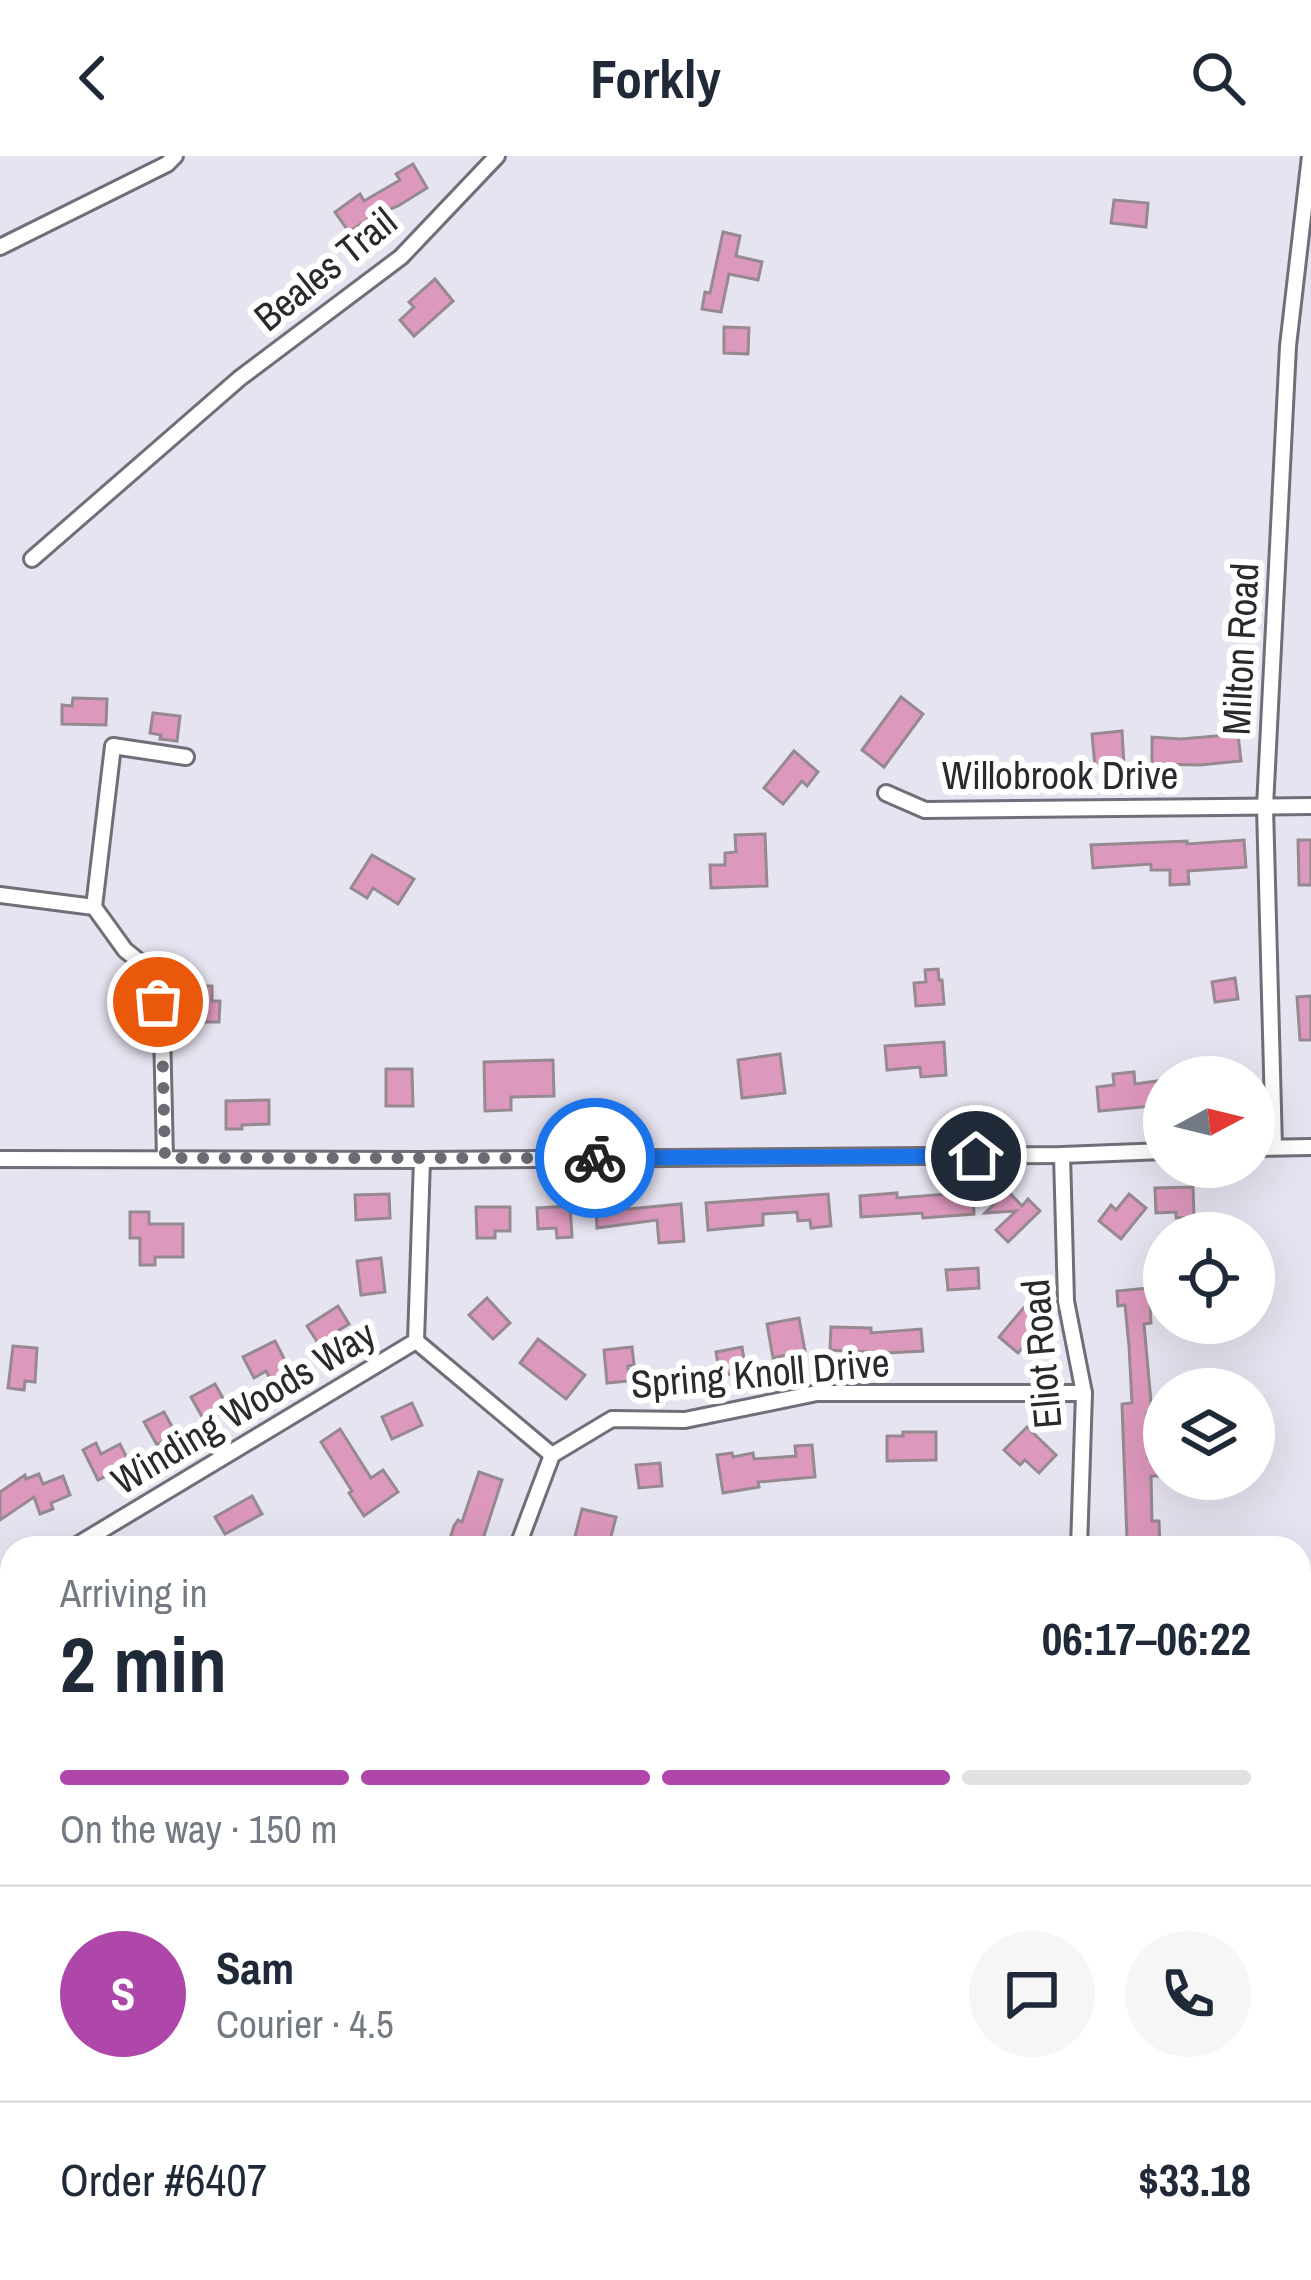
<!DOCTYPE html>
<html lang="en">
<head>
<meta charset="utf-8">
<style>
  body { margin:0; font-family:"Archivo Narrow",sans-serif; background:#f6f6f7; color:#1f2937; height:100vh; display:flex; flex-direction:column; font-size:45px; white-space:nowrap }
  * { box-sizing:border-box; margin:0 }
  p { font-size:39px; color:#747a83 }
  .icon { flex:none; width:66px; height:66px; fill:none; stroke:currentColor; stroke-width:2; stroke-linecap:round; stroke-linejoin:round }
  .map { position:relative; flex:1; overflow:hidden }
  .sheet { position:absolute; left:0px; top:1380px; width:1311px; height:744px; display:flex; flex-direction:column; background:#fff; border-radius:36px 36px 0 0; box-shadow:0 12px 48px #0002 }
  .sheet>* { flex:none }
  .needle { width:78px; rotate:83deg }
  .controls { position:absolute; left:1143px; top:900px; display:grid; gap:24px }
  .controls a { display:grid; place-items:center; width:132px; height:132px; border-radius:50%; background:#fff; box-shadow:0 12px 48px #0002; font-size:60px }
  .pin { position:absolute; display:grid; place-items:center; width:102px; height:102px; color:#fff; margin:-51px; border:6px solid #fff; border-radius:50%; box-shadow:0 3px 12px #0007 }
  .courier { position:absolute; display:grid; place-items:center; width:120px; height:120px; margin:-60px; border:9px solid #1a73e8; border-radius:50%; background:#fff; color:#222; box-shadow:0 3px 15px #0007 }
  .overview em { font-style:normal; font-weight:700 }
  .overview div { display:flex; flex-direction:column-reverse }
  .overview { display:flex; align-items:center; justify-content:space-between; height:204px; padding:0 60px }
  h1 { font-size:78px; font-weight:700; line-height:90px }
  .bar { display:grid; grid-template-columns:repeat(4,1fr); gap:18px 12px; align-content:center; height:144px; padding:0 60px }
  .bar i { height:15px; border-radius:9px; background:#e0e1e3 }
  .bar .selected { background:#af47aa }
  .bar p { grid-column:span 4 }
  .line { display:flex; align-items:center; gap:30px; padding:0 60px; border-top:3px solid #e0e1e3 }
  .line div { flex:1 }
  .round { display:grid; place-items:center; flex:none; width:126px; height:126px; border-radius:63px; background:#f6f6f7 }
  header { display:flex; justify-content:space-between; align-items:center; height:156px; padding:0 60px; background:#fff; font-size:54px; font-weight:700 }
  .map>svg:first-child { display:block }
</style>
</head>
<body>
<header><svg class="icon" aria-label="back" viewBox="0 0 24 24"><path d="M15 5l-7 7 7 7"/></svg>Forkly<svg class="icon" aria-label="search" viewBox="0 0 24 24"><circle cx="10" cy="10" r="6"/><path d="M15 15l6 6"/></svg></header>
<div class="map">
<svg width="1311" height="2124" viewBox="0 0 1311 2124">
  <rect width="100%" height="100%" fill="#e7e4f1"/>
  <!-- building -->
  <g fill="#dd98bd" stroke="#96898f" stroke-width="3">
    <polygon points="413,8 427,32 398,50 386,55 384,52 349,76 335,56 360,38 364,45 400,24 396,18"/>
    <polygon points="1114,44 1148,47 1146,71 1111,67"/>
    <polygon points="723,76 740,80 736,100 762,106 758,124 729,118 721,156 702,153 705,136 710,137"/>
    <polygon points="435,123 453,145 414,180 400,164 414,151 409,146"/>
    <polygon points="724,171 749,172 748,198 724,197"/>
    <polygon points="901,541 923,558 884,611 862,594"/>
    <polygon points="73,542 107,543 106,569 62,568 62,549 72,550"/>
    <polygon points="153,557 180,560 177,585 160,583 161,579 150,577"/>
    <polygon points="1122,575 1124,609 1095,611 1092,578"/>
    <polygon points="1238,578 1241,605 1200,609 1152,608 1152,581 1181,583"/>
    <polygon points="794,595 818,616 807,630 802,625 783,648 764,632"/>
    <polygon points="765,678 767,730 711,732 710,709 725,709 725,697 736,696 735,679"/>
    <polygon points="1244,684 1246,711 1188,715 1189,728 1170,729 1170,714 1151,714 1151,708 1093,712 1091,689 1187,685 1187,688"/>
    <polygon points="1298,684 1311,684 1311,729 1299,729"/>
    <polygon points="372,699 414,723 398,748 373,732 367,742 351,732"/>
    <polygon points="938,813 939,824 942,824 944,848 916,850 914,827 926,826 925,814"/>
    <polygon points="1235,822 1238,843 1215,846 1212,826"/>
    <polygon points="187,830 212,830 212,845 220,845 219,866 187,866"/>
    <polygon points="1311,840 1311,884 1300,884 1297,841"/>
    <polygon points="944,886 946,919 921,921 920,911 887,914 885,890"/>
    <polygon points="780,898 785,937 742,942 738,904"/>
    <polygon points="553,904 554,940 511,941 511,954 485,955 484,906"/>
    <polygon points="386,913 412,913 413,950 386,950"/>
    <polygon points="1134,916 1135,928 1164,924 1164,949 1099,955 1097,931 1114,929 1113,918"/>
    <polygon points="269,944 269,968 242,969 242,973 226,973 226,945"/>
    <polygon points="1193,1031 1194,1061 1176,1062 1176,1056 1156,1057 1155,1032"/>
    <polygon points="1008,1035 1022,1050 1028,1043 1040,1055 1008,1086 996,1074 1016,1055 985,1057"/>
    <polygon points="973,1036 974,1058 923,1062 922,1057 861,1061 860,1040 897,1037 897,1042"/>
    <polygon points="389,1038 390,1062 356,1064 355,1039"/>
    <polygon points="828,1038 831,1070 811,1072 810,1064 798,1065 797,1056 763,1058 763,1069 708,1074 706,1047"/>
    <polygon points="1129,1038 1146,1052 1121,1083 1099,1065 1111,1049 1116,1054"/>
    <polygon points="681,1048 684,1085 659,1087 657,1064 597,1072 596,1052 628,1049 628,1053"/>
    <polygon points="570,1050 572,1081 557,1082 556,1072 538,1073 537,1052"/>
    <polygon points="476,1051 510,1051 510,1075 495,1075 495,1082 477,1082"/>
    <polygon points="130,1056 149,1056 149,1068 183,1068 183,1101 155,1101 155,1109 140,1109 140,1082 130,1082"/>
    <polygon points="381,1102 385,1136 361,1139 357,1105"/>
    <polygon points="978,1112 979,1132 948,1134 946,1114"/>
    <polygon points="1159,1131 1160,1147 1150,1148 1151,1167 1144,1168 1152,1257 1147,1257 1148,1302 1164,1302 1164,1320 1151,1320 1152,1365 1159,1365 1160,1392 1135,1392 1135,1383 1127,1383 1122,1248 1132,1247 1129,1190 1125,1149 1118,1150 1117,1135"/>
    <polygon points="487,1142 510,1167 493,1183 469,1159"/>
    <polygon points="1026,1149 1045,1165 1018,1197 999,1181"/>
    <polygon points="338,1150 349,1168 318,1187 307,1170"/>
    <polygon points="799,1162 805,1195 773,1202 767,1168"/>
    <polygon points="831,1171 871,1172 871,1177 921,1173 923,1195 886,1197 830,1194"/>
    <polygon points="538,1183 585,1219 566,1243 520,1207"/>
    <polygon points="275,1185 290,1214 271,1224 266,1215 254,1222 243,1201"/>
    <polygon points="13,1190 37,1192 35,1226 25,1225 24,1234 8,1232"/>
    <polygon points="632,1191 634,1209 628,1210 629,1225 607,1227 604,1194"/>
    <polygon points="742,1191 746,1215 720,1220 716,1196"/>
    <polygon points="215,1228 229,1253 205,1266 191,1241"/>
    <polygon points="412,1247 422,1269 392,1283 382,1261"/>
    <polygon points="164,1256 176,1278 157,1289 144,1266"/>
    <polygon points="1027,1271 1056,1299 1039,1317 1025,1304 1020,1309 1004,1294"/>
    <polygon points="340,1273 371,1322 383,1314 398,1336 364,1360 349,1337 352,1335 321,1286"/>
    <polygon points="903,1276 936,1276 936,1304 887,1305 887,1280 903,1280"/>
    <polygon points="96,1287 101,1298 120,1288 133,1314 114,1324 111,1318 98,1324 83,1294"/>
    <polygon points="812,1289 815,1321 758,1326 759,1331 723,1337 717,1299 732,1297 733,1301 753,1297 754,1303 796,1300 795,1290"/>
    <polygon points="660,1307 662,1330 639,1332 636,1309"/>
    <polygon points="479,1316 502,1324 480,1392 447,1392 454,1370 458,1364 462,1366"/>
    <polygon points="39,1318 43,1328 63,1320 70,1339 51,1347 53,1353 40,1358 34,1341 0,1364 0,1336 25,1319 26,1323"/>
    <polygon points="252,1340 262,1358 225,1378 215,1361"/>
    <polygon points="582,1353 616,1361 608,1392 572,1392"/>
  </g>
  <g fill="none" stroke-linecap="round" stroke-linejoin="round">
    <!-- minor casing -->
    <g stroke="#706e79" stroke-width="20">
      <g id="minor">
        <polyline points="0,91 167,8 175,0"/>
        <polyline points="32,403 240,222 401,101 497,0"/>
        <polyline points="886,637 925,654 1311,650"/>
        <polyline points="0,739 94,751"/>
        <polyline points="1274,991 1265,651 1288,190 1310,0"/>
        <polyline points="1254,992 1311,991"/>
        <polyline points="1062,999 1066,1145 1084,1237 1079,1392"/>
        <polyline points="165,1002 162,874 155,818 125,794 94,751 113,590 186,601"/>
        <polyline points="0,1003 422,1004 1062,999 1164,995"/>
        <polyline points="416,1185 552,1299"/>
        <polyline points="72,1392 416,1185 422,1004"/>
        <polyline points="517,1392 552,1299 612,1263 685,1264 817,1237 1084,1237"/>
        <polyline points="0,1435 12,1428"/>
        <polyline points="0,1542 12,1558"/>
      </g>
    </g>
    <!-- minor -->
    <use href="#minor" stroke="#fff" stroke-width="14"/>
  </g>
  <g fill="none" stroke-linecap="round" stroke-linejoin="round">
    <!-- done -->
    <polyline stroke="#6c6a72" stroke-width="12" stroke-dasharray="0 21.6" points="158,846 162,874 165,1002 595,1002"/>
    <!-- route -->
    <polyline stroke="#1a73e8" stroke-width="15" points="595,1002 976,1000"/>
  </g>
  <g text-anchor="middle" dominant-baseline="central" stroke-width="12" stroke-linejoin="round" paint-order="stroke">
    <!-- street labels -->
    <g font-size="39" fill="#2a292e" stroke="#fff">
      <text transform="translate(325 113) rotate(-39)">Beales Trail</text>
      <text transform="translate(1240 493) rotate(-87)">Milton Road</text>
      <text x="1060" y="619">Willobrook Drive</text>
      <text transform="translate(1041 1198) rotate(-95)">Eliot Road</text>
      <text transform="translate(760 1217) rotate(-5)">Spring Knoll Drive</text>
      <text transform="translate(243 1251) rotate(-31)">Winding Woods Way</text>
    </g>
  </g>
</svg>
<div class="controls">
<a><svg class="needle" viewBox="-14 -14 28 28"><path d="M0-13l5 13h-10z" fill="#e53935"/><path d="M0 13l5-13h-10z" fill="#747a83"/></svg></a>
<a><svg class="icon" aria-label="locate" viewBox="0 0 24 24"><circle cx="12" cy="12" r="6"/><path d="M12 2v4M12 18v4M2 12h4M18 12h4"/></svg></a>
<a><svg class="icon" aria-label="layers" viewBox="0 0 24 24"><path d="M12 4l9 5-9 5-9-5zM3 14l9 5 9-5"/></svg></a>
</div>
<div class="pin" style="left:158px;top:846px;background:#ea580c"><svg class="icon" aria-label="bag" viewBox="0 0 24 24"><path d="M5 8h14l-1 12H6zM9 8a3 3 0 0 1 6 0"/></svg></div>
<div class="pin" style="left:976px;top:1000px;background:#1f2937"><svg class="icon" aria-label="home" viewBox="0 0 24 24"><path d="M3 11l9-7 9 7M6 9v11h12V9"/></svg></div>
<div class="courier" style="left:595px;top:1002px"><svg class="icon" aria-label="bike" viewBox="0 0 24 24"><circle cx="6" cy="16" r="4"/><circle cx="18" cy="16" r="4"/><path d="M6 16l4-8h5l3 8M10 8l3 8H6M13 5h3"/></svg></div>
<section class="sheet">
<div class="overview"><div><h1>2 min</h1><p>Arriving in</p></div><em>06:17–06:22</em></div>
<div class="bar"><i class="selected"></i><i class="selected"></i><i class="selected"></i><i></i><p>On the way · 150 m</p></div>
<div class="line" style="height:216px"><b class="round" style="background:#af47aa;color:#fff">S</b><div><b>Sam</b><p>Courier · 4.5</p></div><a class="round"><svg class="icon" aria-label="chat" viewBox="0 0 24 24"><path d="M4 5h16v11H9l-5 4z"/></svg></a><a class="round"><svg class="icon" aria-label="phone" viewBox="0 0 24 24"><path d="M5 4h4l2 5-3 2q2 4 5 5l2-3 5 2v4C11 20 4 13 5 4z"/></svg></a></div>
<div class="line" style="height:156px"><div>Order #6407</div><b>$33.18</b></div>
</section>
</div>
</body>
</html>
